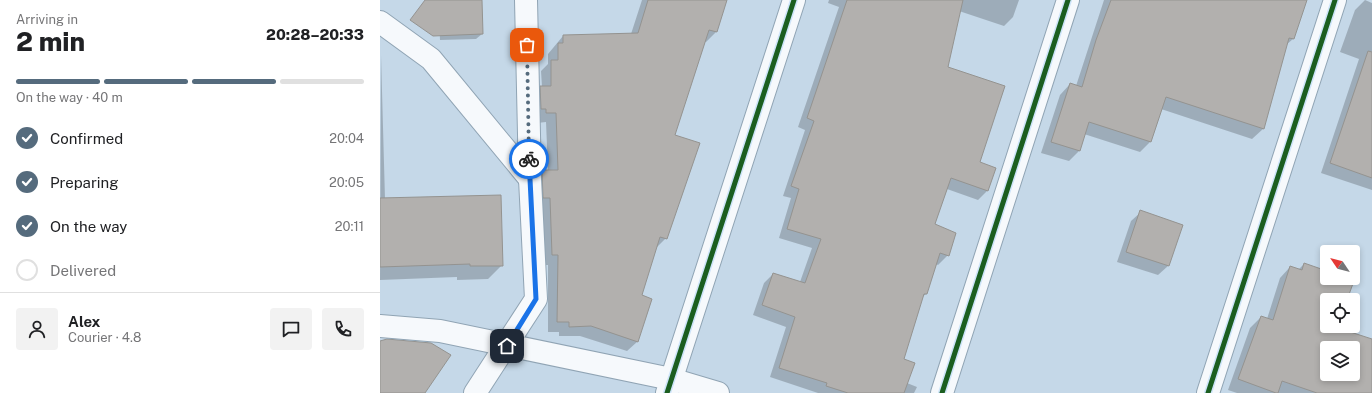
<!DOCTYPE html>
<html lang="en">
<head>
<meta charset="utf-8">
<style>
  body { margin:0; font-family:"Public Sans",sans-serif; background:#f2f2f2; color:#202124; height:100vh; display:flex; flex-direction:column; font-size:15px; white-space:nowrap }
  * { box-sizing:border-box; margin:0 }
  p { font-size:13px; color:#757577 }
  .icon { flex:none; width:22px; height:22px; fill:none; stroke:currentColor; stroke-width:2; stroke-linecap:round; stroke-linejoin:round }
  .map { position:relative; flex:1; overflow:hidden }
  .panel { display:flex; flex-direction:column; background:#fff; width:380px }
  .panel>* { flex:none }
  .needle { width:26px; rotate:305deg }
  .controls { position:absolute; left:940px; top:245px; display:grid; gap:8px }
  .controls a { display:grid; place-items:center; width:40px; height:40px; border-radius:4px; background:#fff; box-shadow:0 2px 6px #0003; font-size:20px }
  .pin { position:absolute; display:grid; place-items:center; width:34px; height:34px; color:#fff; margin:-17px; border-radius:8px; box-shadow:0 2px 6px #0006 }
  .courier { position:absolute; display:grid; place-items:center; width:40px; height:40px; margin:-20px; border:3px solid #1a73e8; border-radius:50%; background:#fff; color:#222; box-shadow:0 1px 5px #0007 }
  .summary em { font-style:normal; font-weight:800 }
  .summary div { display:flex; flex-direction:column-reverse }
  .summary { display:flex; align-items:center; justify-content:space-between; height:68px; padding:0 16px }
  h1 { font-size:26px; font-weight:800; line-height:30px }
  .bar { display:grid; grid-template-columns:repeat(4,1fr); gap:6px 4px; align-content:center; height:48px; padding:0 16px }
  .bar i { height:5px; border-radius:3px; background:#e0e0e0 }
  .bar .active { background:#556b7d }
  .bar p { grid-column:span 4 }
  .line { display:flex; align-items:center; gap:10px; padding:0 16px; border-top:1px solid #e0e0e0 }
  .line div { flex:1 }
  .round { display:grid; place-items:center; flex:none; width:42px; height:42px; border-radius:4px; background:#f2f2f2 }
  ol { padding:0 16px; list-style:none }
  li { display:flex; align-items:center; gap:12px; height:44px }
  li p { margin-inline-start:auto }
  li .icon { padding:4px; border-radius:50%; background:#556b7d; color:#fff; stroke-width:4 }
  li:last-child { color:#757577 }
  li i { width:22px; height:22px; border:2px solid #e0e0e0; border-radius:50% }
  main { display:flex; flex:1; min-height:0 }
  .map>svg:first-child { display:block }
</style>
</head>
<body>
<main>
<section class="panel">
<div class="summary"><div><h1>2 min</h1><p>Arriving in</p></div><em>20:28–20:33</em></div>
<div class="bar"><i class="active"></i><i class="active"></i><i class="active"></i><i></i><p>On the way · 40 m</p></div>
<ol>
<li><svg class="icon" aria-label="check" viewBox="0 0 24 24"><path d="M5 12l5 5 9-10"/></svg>Confirmed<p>20:04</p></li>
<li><svg class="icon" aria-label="check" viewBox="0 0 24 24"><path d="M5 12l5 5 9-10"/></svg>Preparing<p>20:05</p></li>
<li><svg class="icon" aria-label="check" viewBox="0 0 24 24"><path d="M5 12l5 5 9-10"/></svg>On the way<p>20:11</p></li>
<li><i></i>Delivered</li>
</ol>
<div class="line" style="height:72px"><a class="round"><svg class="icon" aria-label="person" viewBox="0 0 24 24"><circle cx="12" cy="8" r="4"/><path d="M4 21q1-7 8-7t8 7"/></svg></a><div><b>Alex</b><p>Courier · 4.8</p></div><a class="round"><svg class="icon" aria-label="chat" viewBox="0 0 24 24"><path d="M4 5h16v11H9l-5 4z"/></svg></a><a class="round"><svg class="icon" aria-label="phone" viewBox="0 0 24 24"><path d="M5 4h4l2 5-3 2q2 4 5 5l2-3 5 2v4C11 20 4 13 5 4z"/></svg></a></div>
</section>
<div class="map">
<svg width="992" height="393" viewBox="0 0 992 393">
  <rect width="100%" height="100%" fill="#c5d8e8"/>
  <!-- shadow -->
  <g fill="#0003" fill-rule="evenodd">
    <polygon points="58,0 101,0 102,34 96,39 60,40"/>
    <polygon points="262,0 346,0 336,32 326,42 324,41 294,135 286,238 276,248 261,296 257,342 247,351 200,336 179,336 179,332 168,332 168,265 162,265 153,181 163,171 168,171 166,122 157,123 151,97 162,87 161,71 168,64 168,54 183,36 251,34"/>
    <polygon points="449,0 639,0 633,17 624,26 579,11 567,68 607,191 598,200 567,189 554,224 568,255 558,265 556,264 546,294 542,297 523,360 527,383 537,387 534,393 438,393 390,377 406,327 373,315 384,283 393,274 420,282 432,248 399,238 411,198 403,196 425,130 418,127 459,7 448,3"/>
    <polygon points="724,0 926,0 913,39 906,45 883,129 872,139 781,109 770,142 760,152 704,134 699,151 689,161 661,153 680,95 690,84 696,86"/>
    <polygon points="985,0 992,3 992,190 941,173 979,59 960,52 975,10"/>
    <polygon points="1,55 5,199 122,265 108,279 77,280 77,277 0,280"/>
    <polygon points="761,212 802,225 788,266 778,275 737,262 751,221"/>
    <path d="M 924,264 L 947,272 L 947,278 L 966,278 L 966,300 L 947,300 L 947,326 L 958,326 L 957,329 L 992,340 L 992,393 L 857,393 L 848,390 L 870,328 L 881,317 L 887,319 L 900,278 L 910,267 L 918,270 ZM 947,348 L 973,348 L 973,374 L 947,374 Z"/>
  </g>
  <!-- building -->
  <g fill="#b2b0ae" stroke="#949390" fill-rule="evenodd">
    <polygon points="45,0 102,0 103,34 53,36 30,20"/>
    <polygon points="268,0 347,0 337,32 329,30 295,135 320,143 287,239 280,237 262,295 272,299 258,342 211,326 189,327 189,322 177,322 178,255 172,255 170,198 163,198 162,170 178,170 176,113 166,113 166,109 161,109 160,86 171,86 171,60 178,60 178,43 183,43 183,35 258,33"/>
    <polygon points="467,0 583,0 568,67 625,86 600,162 616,168 608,191 571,178 555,224 576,233 569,256 560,253 547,294 544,294 524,359 535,363 524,393 468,393 446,386 447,383 399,368 415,317 382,305 393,273 425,283 441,239 407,229 419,189 411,186 434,121 427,118"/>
    <polygon points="731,0 927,0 914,39 909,38 884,129 786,97 771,142 709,122 700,151 671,142 690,83 702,87 716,40"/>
    <polygon points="988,51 992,52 992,178 950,163"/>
    <polygon points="121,195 123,266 90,266 90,264 0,267 0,198"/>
    <polygon points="760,210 803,225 789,266 746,252"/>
    <path d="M 924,263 L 947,271 L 947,278 L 975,278 L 967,300 L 947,300 L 947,326 L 959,326 L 958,328 L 992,339 L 992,393 L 937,393 L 902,381 L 898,393 L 896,393 L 858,379 L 881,316 L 893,320 L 910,266 L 922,270 ZM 947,348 L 973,348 L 973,374 L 947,374 Z"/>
    <polygon points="7,339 51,343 71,355 45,393 0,393 0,341"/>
  </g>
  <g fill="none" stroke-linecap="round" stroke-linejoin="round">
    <!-- minor casing -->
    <g stroke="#90a4b4" stroke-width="24">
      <g id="minor">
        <polyline points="0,22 51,59 150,179"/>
        <polyline points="0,326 60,331 291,379 338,393"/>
        <polyline points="95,393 156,299 150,179 146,0"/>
        <polyline points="287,393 414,0"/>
        <polyline points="562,393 688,0"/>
        <polyline points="828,393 955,0"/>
      </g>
    </g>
    <!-- minor -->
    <use href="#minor" stroke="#f6f9fc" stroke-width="22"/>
    <!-- cycleway casing -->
    <g stroke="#cde4f9" stroke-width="8">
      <g id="cycleway">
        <polyline points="287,393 414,0"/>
        <polyline points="562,393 688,0"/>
        <polyline points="828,393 955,0"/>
      </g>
    </g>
    <!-- cycleway -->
    <use href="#cycleway" stroke="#1b5e20" stroke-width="5"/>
  </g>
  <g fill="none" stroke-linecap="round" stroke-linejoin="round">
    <!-- done -->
    <polyline stroke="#556b7d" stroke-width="4" stroke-dasharray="0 7.2" points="147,45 149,159"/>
    <!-- route -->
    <polyline stroke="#1a73e8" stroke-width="5" points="127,346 156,299 149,159"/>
  </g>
</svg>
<div class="controls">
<a><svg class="needle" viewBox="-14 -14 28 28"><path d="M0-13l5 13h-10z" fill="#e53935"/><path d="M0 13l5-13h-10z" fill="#757577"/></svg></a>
<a><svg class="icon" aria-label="locate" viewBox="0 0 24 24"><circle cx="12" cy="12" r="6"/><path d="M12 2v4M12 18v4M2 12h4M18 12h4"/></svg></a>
<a><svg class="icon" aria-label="layers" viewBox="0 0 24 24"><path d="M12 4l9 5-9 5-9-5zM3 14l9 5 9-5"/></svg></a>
</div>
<div class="pin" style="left:147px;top:45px;background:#ea580c"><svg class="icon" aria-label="bag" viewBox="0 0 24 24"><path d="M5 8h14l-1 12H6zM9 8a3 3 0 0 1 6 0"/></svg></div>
<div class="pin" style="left:127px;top:346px;background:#1f2937"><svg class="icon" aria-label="home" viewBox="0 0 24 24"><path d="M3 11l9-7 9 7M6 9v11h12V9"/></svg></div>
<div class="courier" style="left:149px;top:159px"><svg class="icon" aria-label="bike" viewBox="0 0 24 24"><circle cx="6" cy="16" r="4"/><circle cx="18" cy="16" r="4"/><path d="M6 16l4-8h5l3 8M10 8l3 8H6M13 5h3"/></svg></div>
</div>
</main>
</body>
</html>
